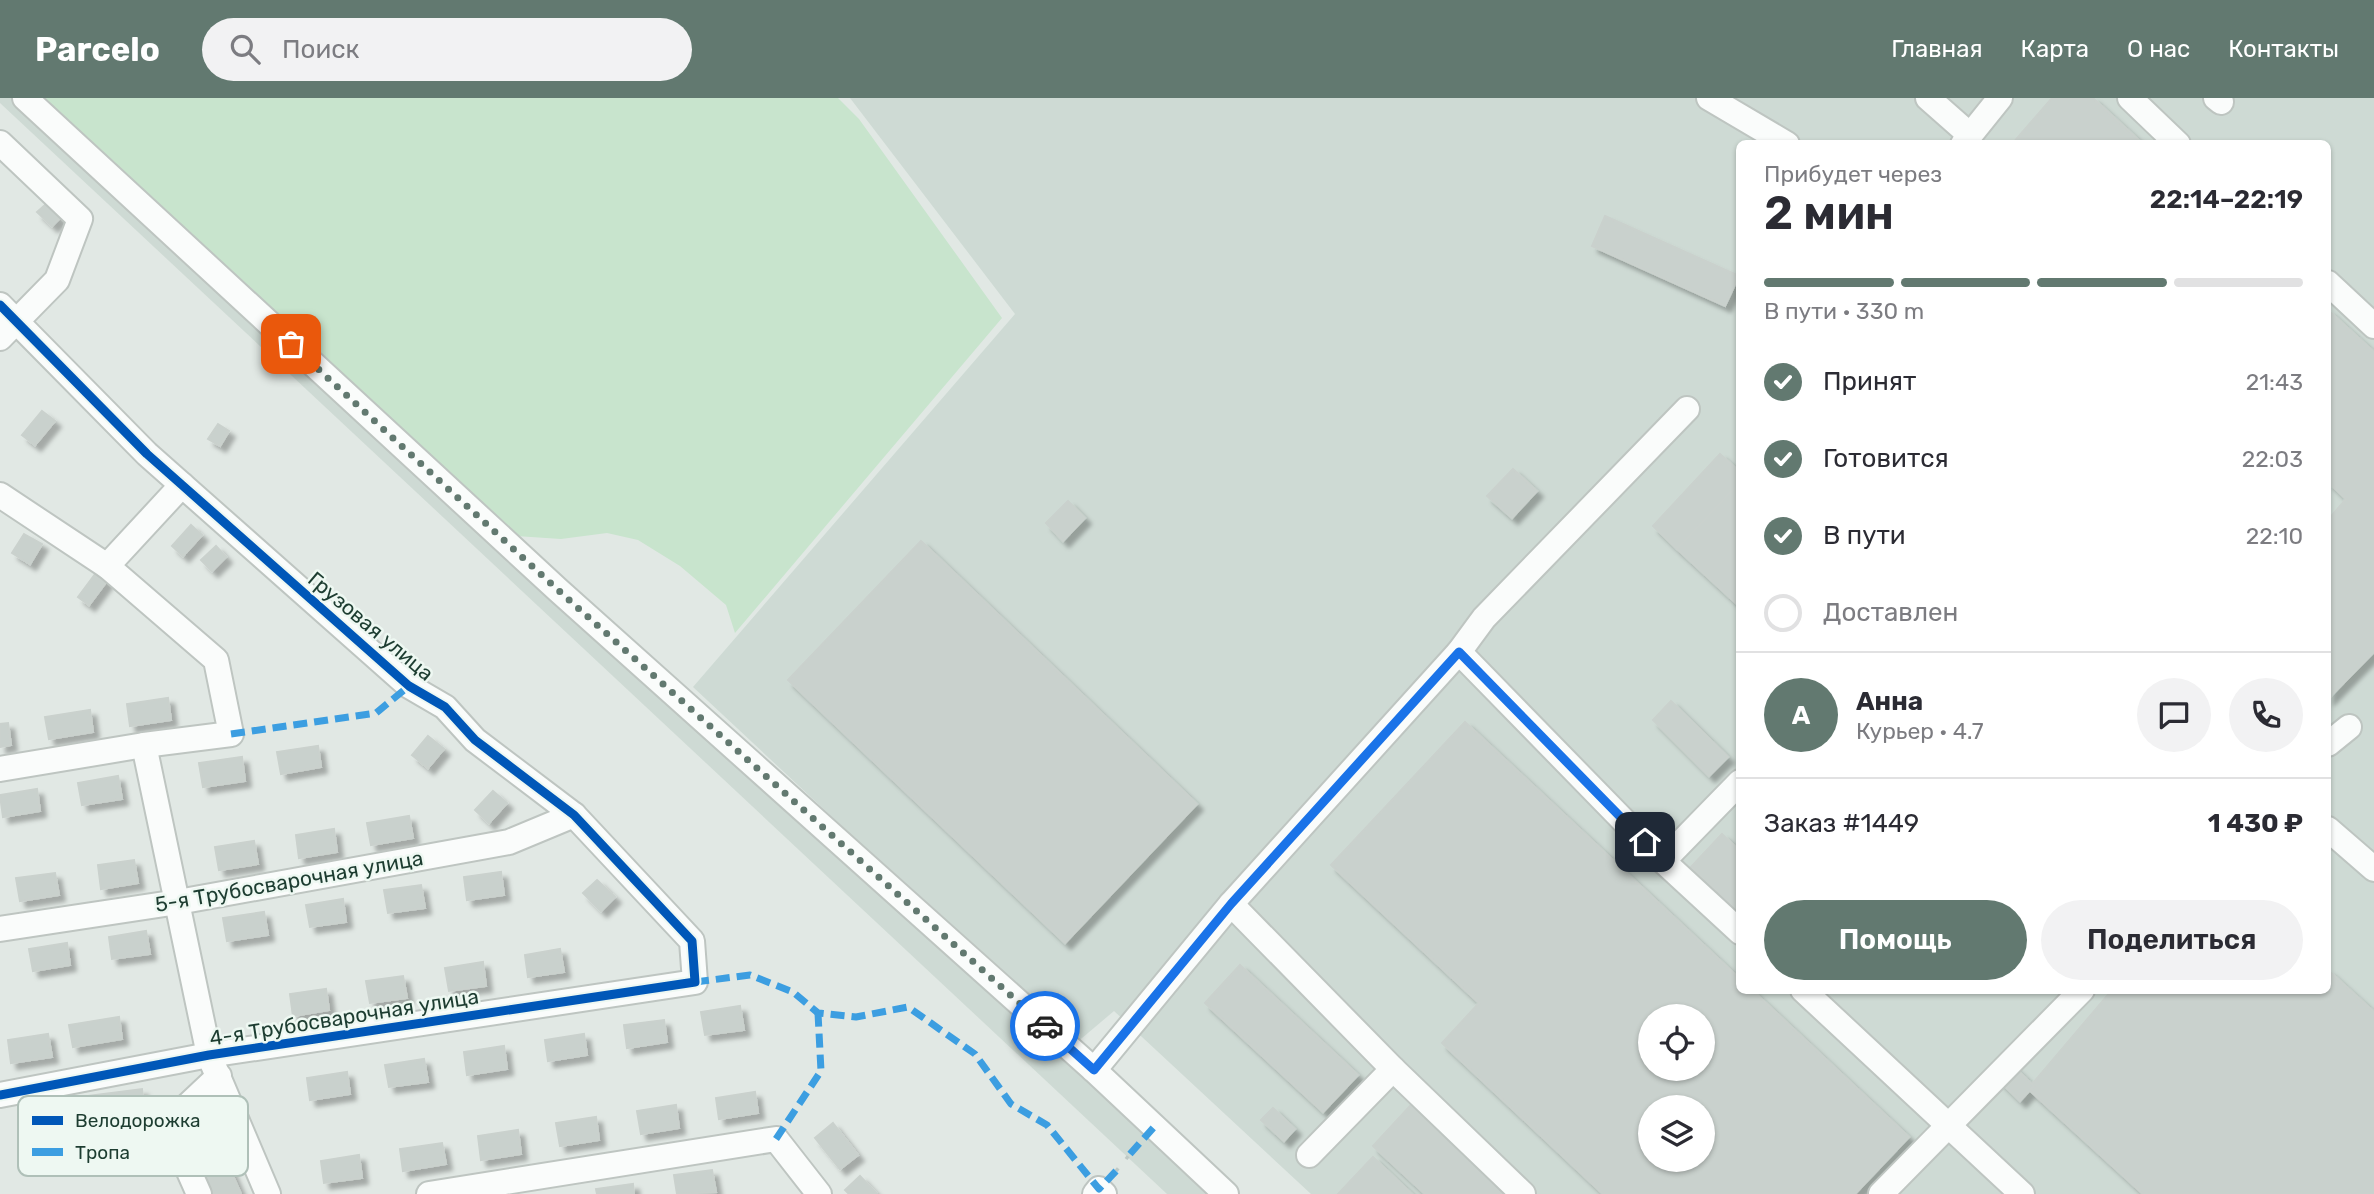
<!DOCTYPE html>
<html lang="ru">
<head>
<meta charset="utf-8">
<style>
  body { margin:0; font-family:Rubik,sans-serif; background:#f2f2f3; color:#2b2b33; height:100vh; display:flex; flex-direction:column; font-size:26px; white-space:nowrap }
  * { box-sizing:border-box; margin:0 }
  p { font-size:23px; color:#7c7c81 }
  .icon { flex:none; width:38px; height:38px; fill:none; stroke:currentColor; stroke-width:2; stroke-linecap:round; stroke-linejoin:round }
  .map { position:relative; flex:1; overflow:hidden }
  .side { position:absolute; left:1736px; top:42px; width:595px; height:854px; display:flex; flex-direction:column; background:#fff; border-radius:10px; box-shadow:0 2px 5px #0004 }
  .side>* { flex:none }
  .tools { position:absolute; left:1638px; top:906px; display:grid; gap:14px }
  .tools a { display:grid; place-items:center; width:77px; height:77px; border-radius:50%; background:#fff; box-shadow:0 2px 5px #0004; font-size:35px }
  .pin { position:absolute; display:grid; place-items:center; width:60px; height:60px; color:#fff; margin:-30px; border-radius:14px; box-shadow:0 4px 10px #0006 }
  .courier { position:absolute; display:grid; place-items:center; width:70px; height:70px; margin:-35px; border:5px solid #1a73e8; border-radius:50%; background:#fff; color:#222; box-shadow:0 2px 9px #0007 }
  .overview em { font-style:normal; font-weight:600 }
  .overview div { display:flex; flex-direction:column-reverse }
  .overview { display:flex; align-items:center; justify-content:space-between; height:119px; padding:0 28px }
  h1 { font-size:46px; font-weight:600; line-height:52px }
  .bar { display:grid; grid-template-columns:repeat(4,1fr); gap:10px 7px; align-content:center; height:84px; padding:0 28px }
  .bar i { height:9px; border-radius:5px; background:#e1e1e2 }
  .bar .active { background:#627970 }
  .bar p { grid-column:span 4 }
  .line { display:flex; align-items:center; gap:18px; padding:0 28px; border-top:2px solid #e1e1e2 }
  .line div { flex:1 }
  .round { display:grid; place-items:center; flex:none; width:74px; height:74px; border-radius:37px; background:#f2f2f3 }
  ol { padding:0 28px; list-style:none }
  li { display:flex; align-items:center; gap:21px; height:77px }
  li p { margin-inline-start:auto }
  li .icon { padding:7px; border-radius:50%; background:#627970; color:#fff; stroke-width:4 }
  li:last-child { color:#7c7c81 }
  li i { width:38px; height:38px; border:4px solid #e1e1e2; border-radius:50% }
  .primary-button { display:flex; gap:14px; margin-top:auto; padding:14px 28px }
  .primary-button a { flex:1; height:80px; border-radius:42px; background:#627970; color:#fff; font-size:28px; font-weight:600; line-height:80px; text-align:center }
  .primary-button a+a { background:#f2f2f3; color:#2b2b33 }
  header { display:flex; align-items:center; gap:42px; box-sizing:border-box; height:98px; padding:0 35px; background:#627970; color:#fff }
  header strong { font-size:33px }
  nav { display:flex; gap:38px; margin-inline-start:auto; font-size:24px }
  .search { width:490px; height:63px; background:#f2f2f3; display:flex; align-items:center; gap:18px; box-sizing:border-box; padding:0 24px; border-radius:38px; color:#7c7c81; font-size:26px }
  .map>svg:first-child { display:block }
</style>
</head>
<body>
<header>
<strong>Parcelo</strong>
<div class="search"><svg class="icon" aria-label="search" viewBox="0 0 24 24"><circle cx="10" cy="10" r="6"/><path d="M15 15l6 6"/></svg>Поиск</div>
<nav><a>Главная</a><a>Карта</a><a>О нас</a><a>Контакты</a></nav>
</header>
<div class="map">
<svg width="2374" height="1096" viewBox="0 0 2374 1096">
  <defs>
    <filter id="shadow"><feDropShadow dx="6" dy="6" stdDeviation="2" flood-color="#0004"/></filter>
  </defs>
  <rect width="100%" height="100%" fill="#e1e8e4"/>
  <!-- built -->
  <g fill="#cedad4" fill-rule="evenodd">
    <polygon points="0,0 33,0 1219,1096 1167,1096 0,5"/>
    <path d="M 850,0 L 2374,0 L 2374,1096 L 1311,1096 L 1114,913 L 1075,946 L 693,589 L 1015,216 ZM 1740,46 L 2328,46 L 2328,892 L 1740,892 ZM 1650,919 L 1703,919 L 1703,971 L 1650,971 ZM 1650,1010 L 1703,1010 L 1703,1062 L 1650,1062 Z"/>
  </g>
  <!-- green -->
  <polygon fill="#c8e4cd" points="33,0 838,0 859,21 1002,220 735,535 726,507 680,468 638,442 607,435 561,441 516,438"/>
  <!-- building -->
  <g fill="#c9d1cd" stroke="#cad1cd" stroke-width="2" fill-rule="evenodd" filter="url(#shadow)">
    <polygon points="2052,0 2093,0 2143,46 2012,46"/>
    <polygon points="46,106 60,120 52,128 37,114"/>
    <polygon points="1605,118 1739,178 1725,208 1592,148"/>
    <polygon points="2328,212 2374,254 2374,554 2328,601 2328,422 2346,401 2328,384"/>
    <polygon points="42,313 55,323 35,347 22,337"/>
    <polygon points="218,326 229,333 220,348 208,341"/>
    <polygon points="1720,356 1740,374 1740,384 1677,451 1653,428"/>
    <polygon points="1513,371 1537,393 1512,420 1487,398"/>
    <polygon points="1740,384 1740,509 1677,451"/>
    <polygon points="1068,403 1085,420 1063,443 1046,425"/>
    <polygon points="191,427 202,437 183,458 172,448"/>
    <polygon points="24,436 42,446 30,466 12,455"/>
    <polygon points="921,443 1197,706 1065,845 788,582"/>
    <polygon points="216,448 226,459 212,473 201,462"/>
    <polygon points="96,475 107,483 89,507 78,499"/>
    <polygon points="168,600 171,622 130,628 127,606"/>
    <polygon points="1671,603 1728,659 1709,678 1653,622"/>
    <polygon points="90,612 93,634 49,641 45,619"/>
    <path d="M 1465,624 L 1740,881 L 1740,892 L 1752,892 L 1909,1039 L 1855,1096 L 1603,1096 L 1442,945 L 1479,905 L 1331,767 ZM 1650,919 L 1703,919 L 1703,971 L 1650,971 ZM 1650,1010 L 1703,1010 L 1703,1062 L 1650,1062 Z"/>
    <polygon points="8,625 11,647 0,649 0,626"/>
    <polygon points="428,638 444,651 428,670 412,657"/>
    <polygon points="318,648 321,669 281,676 277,654"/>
    <polygon points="242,659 245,683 203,689 199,665"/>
    <polygon points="118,678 122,701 82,707 78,685"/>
    <polygon points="37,691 40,713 3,719 0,697"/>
    <polygon points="493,693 507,705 489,725 475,712"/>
    <polygon points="409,718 413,740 371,747 367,725"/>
    <polygon points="334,731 337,754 299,760 296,737"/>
    <polygon points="1722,736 1740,753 1740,815 1691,769"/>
    <polygon points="254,743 258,766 219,772 215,749"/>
    <polygon points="134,762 138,785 101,791 98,767"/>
    <polygon points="501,774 504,797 467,802 464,779"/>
    <polygon points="55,775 59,797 20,803 16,780"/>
    <polygon points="597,782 615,799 601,813 583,795"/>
    <polygon points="421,787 425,810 388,815 384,792"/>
    <polygon points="343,801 346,824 310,829 306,807"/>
    <polygon points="264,814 268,837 227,843 223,820"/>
    <polygon points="146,833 150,856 112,861 109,839"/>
    <polygon points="67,845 70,867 33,873 29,851"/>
    <polygon points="560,851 564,874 528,879 525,857"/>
    <polygon points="483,864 486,888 449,893 445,870"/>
    <polygon points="1240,867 1358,977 1323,1014 1205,905"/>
    <polygon points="2328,872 2374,914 2374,1096 2143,1096 2028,991 2112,892 2328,892"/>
    <polygon points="403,878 407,900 370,905 366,883"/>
    <polygon points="326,891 329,912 293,918 290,896"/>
    <polygon points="740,908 744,932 705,937 701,914"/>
    <polygon points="119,919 122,941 73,949 69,927"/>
    <polygon points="664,922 667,944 627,950 624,927"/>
    <polygon points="48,936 52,959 11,965 8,942"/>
    <polygon points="584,936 587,957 548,963 545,942"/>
    <polygon points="504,948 507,971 467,977 464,954"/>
    <polygon points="424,961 428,984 389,989 385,967"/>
    <polygon points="2011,966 2034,988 2020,1003 1997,981"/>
    <polygon points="347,974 350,996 310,1002 307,980"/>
    <polygon points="142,991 146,1024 84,1032 79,999"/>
    <polygon points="755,994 758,1015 719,1021 716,1000"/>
    <polygon points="676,1007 679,1030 641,1036 637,1013"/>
    <polygon points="1411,1007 1506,1096 1425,1096 1373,1048"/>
    <polygon points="1273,1010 1295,1031 1284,1043 1261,1022"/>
    <polygon points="596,1019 599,1042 560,1048 556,1025"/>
    <polygon points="833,1025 858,1057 840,1071 815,1040"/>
    <polygon points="518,1032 521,1056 481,1062 478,1038"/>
    <polygon points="217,1042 241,1096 205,1096 187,1056"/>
    <polygon points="442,1045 446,1066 403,1073 400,1051"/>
    <polygon points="359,1057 362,1080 324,1085 321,1063"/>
    <polygon points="1373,1059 1412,1096 1338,1096"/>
    <polygon points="712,1072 716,1094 677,1096 674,1077"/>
    <polygon points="860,1078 876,1095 875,1096 849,1096 845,1092"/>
    <polygon points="633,1086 634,1096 597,1096 596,1091"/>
  </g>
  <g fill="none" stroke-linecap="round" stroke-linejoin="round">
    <!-- minor casing -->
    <g stroke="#bec5c1" stroke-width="28">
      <g id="minor">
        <polyline points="25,0 558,492 1094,972 1226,1096"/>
        <polyline points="1709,0 1787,46"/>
        <polyline points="1928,0 1970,37"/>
        <polyline points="2130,0 2178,46"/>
        <polyline points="2216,0 2221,4"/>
        <polyline points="0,45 80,121 57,182 0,240"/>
        <polyline points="1963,46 2000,0"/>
        <polyline points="2328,185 2374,228"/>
        <polyline points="0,207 147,356 182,387 409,588 445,609 475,642 574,717 692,843 695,884 209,957 0,997"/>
        <polyline points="0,397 107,468 216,562 231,636 144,647 0,671"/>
        <polyline points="107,468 182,387"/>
        <polyline points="1459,554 1663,763 1740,834"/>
        <polyline points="2328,646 2349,629"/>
        <polyline points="144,647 209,957 268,1096"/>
        <polyline points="2328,731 2374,771"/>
        <polyline points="1663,763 1740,684"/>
        <polyline points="1231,806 1393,971 1523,1096"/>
        <polyline points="0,831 178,804 509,744 574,717"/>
        <polyline points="1803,892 2022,1096"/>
        <polyline points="1094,972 1231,806 1459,554 1484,520 1687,311"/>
        <polyline points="106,1056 175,1043"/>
        <polyline points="1309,1057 1393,971"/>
        <polyline points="199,1096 168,1026 219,978"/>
        <polyline points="429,1096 776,1041 819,1096"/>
        <polyline points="1095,1096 1099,1091 1104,1096"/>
        <polyline points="1881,1096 2082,892"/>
      </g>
    </g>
    <!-- path -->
    <g stroke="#bec9c5" stroke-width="3.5" stroke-dasharray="3.5 5" stroke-linecap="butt">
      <polyline points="1126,1061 1130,1056"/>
      <polyline points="1116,1073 1121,1067"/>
    </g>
    <!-- minor -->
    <use href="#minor" stroke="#fafcfb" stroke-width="24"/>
    <!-- quiet -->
    <g stroke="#3c9ee1" stroke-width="7" stroke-dasharray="14 7" stroke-linecap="butt">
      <polyline points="231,636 376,615 409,588"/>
      <polyline points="695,884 750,877 793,894 818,915 856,919 908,909 975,956 1011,1006 1047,1027 1099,1091 1116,1073"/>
      <polyline points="776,1041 821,973 818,915"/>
      <polyline points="1130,1056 1154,1029"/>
    </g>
    <!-- cycleway casing -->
    <g stroke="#eef8f2" stroke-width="13">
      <polyline id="cycleway" points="0,207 147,356 182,387 409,588 445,609 475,642 574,717 692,843 695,884 209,957 0,997"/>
    </g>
    <!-- cycleway -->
    <use href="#cycleway" stroke="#0057b8" stroke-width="9"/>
  </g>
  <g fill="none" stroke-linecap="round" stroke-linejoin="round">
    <!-- done -->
    <polyline stroke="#627970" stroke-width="7" stroke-dasharray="0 12.6" points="291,246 558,492 1045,928"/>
    <!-- route -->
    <polyline stroke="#1a73e8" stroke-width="9" points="1045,928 1094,972 1231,806 1459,554 1645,744"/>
  </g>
  <g text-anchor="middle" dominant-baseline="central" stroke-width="5" stroke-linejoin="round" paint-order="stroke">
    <!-- street labels -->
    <g font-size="21" fill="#1d3d31" stroke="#eef8f2">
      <text transform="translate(371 528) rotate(40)">Грузовая улица</text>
      <text transform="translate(289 783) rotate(-10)">5-я Трубосварочная улица</text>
      <text transform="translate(344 919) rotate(-9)">4-я Трубосварочная улица</text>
    </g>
  </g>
  <!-- legend -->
  <rect x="18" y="998" width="230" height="80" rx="10" fill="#eef8f2" stroke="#afc0b8" stroke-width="2"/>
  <rect x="32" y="1018" width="31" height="9" fill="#0057b8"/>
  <rect x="32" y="1050" width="31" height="8" fill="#3c9ee1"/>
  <g font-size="19" fill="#1d3d31">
    <text x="75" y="1029">Велодорожка</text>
    <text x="75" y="1061">Тропа</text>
  </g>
</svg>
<div class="tools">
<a><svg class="icon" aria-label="locate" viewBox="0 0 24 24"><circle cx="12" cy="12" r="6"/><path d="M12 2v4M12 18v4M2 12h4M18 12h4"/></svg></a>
<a><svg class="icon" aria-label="layers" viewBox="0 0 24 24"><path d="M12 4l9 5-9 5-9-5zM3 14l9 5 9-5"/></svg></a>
</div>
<div class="pin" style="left:291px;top:246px;background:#ea580c"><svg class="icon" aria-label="bag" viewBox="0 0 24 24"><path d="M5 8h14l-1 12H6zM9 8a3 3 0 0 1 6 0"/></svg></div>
<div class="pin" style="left:1645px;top:744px;background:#1f2937"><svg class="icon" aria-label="home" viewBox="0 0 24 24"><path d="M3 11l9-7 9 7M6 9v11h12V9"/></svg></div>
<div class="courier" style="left:1045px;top:928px"><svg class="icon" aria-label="car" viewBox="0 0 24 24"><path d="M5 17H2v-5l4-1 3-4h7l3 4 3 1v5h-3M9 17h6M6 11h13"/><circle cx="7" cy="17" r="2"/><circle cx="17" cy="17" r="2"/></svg></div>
<section class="side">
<div class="overview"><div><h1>2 мин</h1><p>Прибудет через</p></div><em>22:14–22:19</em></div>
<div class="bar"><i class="active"></i><i class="active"></i><i class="active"></i><i></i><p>В пути · 330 m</p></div>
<ol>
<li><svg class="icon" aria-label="check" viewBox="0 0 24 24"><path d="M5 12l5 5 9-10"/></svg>Принят<p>21:43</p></li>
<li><svg class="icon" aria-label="check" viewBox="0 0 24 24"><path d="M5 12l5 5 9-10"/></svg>Готовится<p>22:03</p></li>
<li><svg class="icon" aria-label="check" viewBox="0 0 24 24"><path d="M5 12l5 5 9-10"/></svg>В пути<p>22:10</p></li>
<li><i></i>Доставлен</li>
</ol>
<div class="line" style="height:126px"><b class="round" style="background:#627970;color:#fff">А</b><div><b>Анна</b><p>Курьер · 4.7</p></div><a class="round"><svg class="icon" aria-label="chat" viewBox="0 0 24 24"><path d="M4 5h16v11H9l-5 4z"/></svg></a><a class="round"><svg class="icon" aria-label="phone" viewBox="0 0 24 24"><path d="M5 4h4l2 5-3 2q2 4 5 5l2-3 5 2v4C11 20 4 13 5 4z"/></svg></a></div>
<div class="line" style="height:91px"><div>Заказ #1449</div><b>1 430 ₽</b></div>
<div class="primary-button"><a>Помощь</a><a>Поделиться</a></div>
</section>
</div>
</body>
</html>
